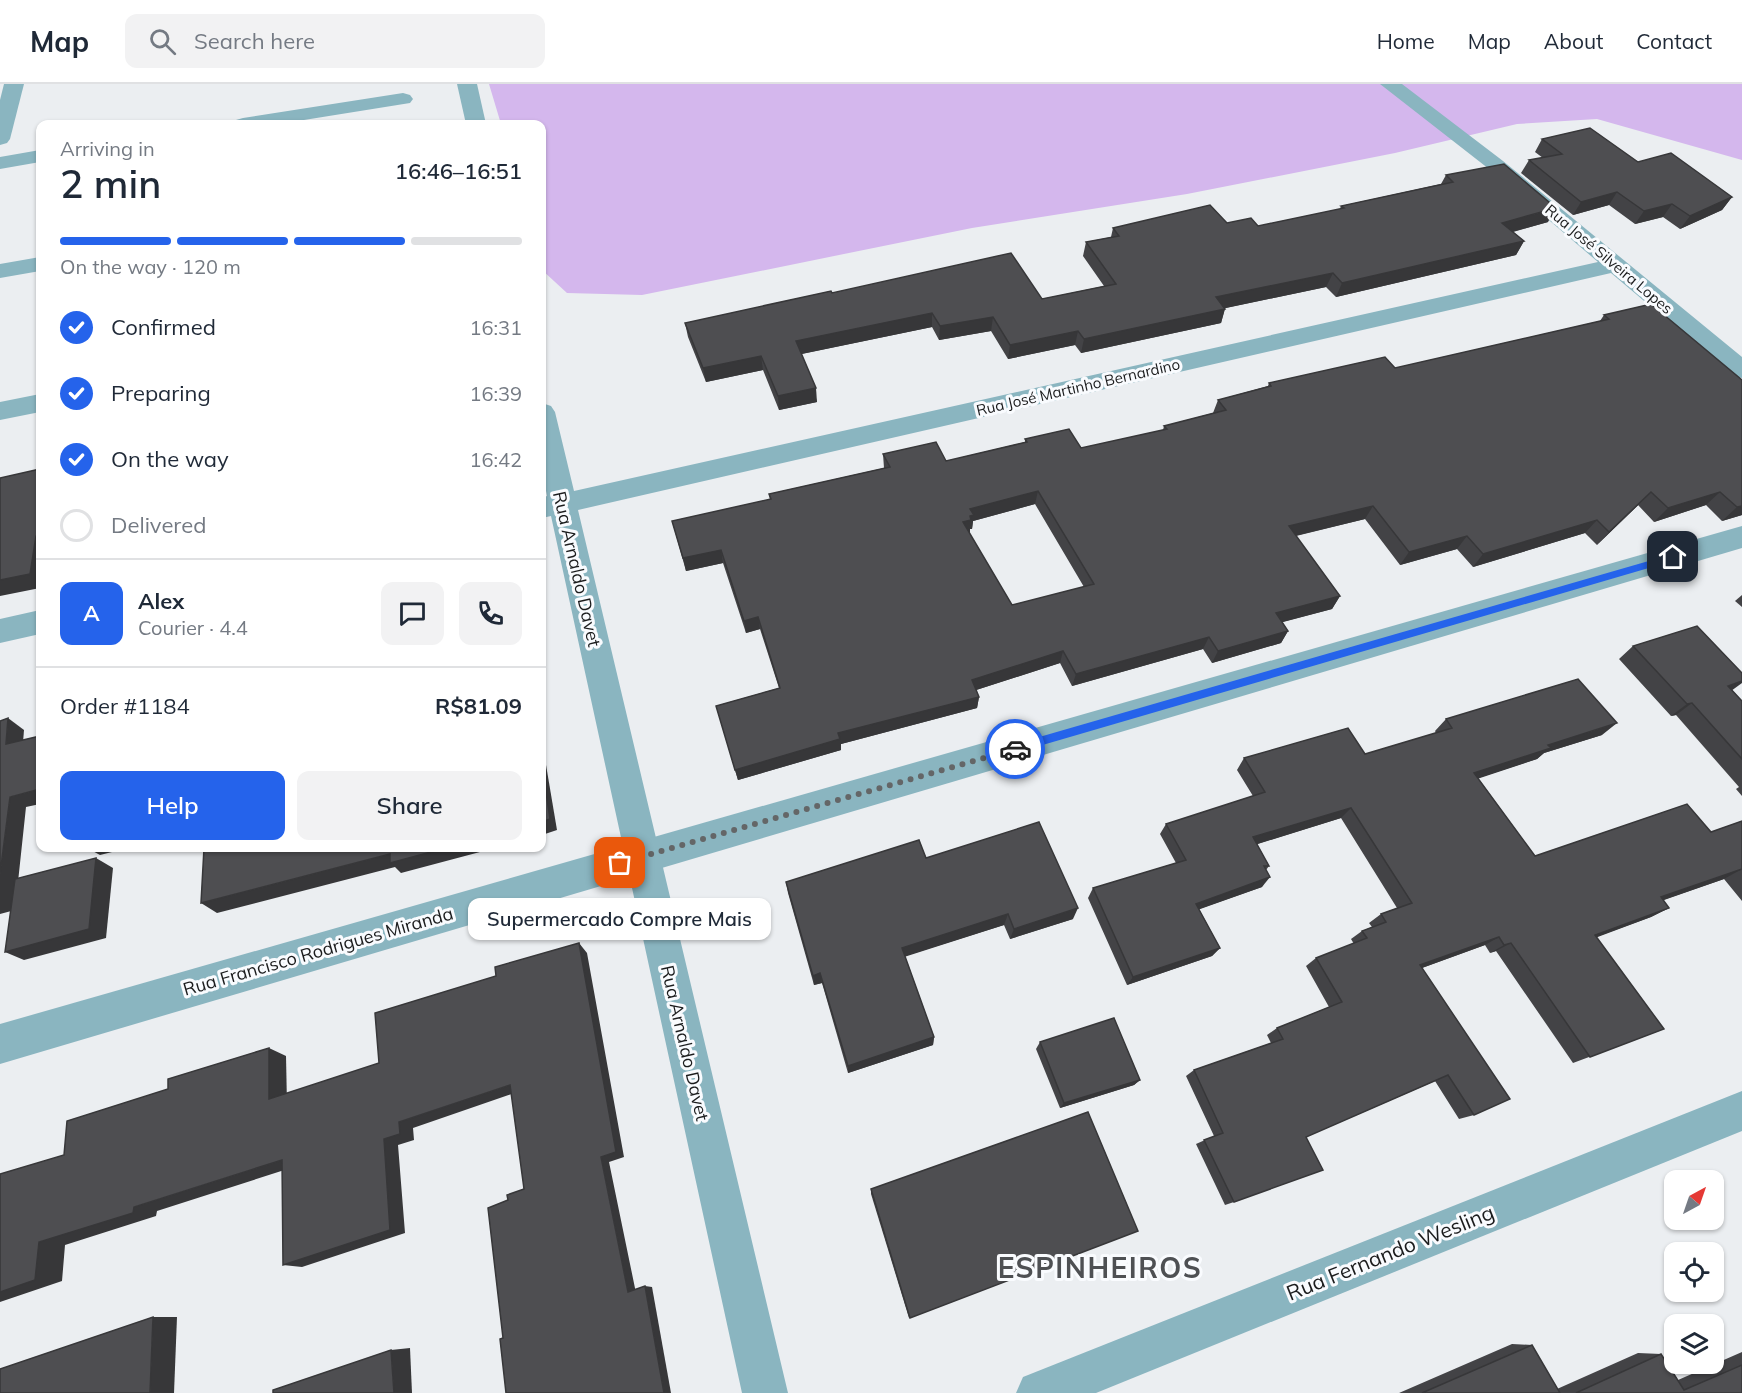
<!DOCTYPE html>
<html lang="en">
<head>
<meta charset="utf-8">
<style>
  body { margin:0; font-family:Mulish,sans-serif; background:#f2f2f3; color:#1f2937; height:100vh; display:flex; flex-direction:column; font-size:22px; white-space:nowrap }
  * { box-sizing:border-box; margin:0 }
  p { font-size:20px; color:#747a83 }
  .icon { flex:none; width:33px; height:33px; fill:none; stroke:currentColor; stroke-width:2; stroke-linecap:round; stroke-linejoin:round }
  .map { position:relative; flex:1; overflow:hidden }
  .drawer { position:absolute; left:36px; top:36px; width:510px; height:732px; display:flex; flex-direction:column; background:#fff; border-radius:12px; box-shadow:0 2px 4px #0004 }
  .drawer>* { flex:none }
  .needle { width:39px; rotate:40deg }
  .fabs { position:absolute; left:1664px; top:1086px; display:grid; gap:12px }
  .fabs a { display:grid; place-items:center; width:60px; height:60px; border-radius:12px; background:#fff; box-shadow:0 2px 4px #0004; font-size:30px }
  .pin { position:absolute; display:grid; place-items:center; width:51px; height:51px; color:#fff; margin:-26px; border-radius:12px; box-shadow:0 3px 9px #0006 }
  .courier { position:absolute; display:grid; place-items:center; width:60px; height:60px; margin:-30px; border:4px solid #2563eb; border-radius:50%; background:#fff; color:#222; box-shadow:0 2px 8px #0007 }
  .bubble { position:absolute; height:42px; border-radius:12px; background:#fff; box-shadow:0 2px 4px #0004; font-size:20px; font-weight:600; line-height:42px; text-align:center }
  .head em { font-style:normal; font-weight:600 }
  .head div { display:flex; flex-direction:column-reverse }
  .head { display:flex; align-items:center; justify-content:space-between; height:102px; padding:0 24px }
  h1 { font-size:39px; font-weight:600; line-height:45px }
  .bar { display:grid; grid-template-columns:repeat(4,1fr); gap:9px 6px; align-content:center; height:72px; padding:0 24px }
  .bar i { height:8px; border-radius:4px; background:#e0e1e3 }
  .bar .on { background:#2563eb }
  .bar p { grid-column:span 4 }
  .line { display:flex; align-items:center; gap:15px; padding:0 24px; border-top:2px solid #e0e1e3 }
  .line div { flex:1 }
  .round { display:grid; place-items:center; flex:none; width:63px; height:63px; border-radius:12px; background:#f2f2f3 }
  ol { padding:0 24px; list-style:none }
  li { display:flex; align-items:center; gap:18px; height:66px }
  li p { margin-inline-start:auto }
  li .icon { padding:6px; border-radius:50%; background:#2563eb; color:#fff; stroke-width:4 }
  li:last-child { color:#747a83 }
  li i { width:33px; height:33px; border:3px solid #e0e1e3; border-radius:50% }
  .action { display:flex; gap:12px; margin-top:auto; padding:12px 24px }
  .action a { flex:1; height:69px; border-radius:12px; background:#2563eb; color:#fff; font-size:24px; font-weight:600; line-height:69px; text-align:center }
  .action a+a { background:#f2f2f3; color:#1f2937 }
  header { display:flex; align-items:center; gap:36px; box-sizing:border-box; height:84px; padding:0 30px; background:#fff; border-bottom:2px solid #e0e1e3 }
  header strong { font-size:28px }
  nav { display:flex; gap:33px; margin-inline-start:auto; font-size:21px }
  .search { width:420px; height:54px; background:#f2f2f3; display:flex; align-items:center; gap:15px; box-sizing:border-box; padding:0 21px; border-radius:12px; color:#747a83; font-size:22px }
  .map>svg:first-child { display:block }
</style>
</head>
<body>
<header>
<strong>Map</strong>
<div class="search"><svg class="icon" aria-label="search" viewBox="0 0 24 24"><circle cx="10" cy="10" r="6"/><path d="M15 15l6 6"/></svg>Search here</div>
<nav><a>Home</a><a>Map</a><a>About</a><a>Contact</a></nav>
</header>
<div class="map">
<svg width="1742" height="1309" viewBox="0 0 1742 1309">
  <rect width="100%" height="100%" fill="#ebeef1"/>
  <!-- green -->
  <polygon fill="#d4b7ed" points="489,0 1742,0 1742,76 1597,35 1517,40 1395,69 1187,110 972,144 642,211 567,209 542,186 542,40 501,40"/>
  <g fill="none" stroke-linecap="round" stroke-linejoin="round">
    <!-- minor -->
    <g fill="#8ab5c0" fill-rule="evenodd">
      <polygon points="4,0 24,0 10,55 7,59 0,61 0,16"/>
      <polygon points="457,0 477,0 486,40 466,40"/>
      <polygon points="1380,0 1402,0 1503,77 1742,273 1742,294 1733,292 1611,189 578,426 788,1309 742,1309 551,432 542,434 542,414 547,412 542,386 542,319 551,322 555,328 574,407 1598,178 1489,85"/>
      <polygon points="403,9 410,11 413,15 410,19 279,40 233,40 236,36 243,34"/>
      <polygon points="40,66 40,78 0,85 0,73"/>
      <polygon points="40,173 40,187 0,194 0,180"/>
      <polygon points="40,310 40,328 0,336 0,318"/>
      <polygon points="40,526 40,550 0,559 0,535"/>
      <polygon points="1742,1007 1742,1047 1096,1309 1016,1309 1023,1293"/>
    </g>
    <!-- tertiary -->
    <polygon fill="#8ab5c0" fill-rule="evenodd" points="1742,442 1742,464 0,980 0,940"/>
  </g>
  <!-- wall -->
  <g fill="#434346" fill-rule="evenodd">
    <polygon points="1542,55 1638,78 1732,113 1722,126 1680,145 1663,133 1635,140 1609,121 1573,131 1521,89 1529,76 1543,74 1535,68"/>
    <polygon points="1446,91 1548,138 1513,148 1524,157 1516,171 1336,213 1326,203 1225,224 1221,239 1081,269 1075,261 1008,275 991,247 939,256 932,243 801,270 817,318 779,326 763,286 706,298 688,253 685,239 832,209 1042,215 1104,202 1083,172 1086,158 1111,153 1113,144 1227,139 1258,142 1340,125 1341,122 1441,100"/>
    <path d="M 1651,220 L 1742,431 L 1722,437 L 1706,421 L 1654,438 L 1638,421 L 1597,461 L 1585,449 L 1473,483 L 1457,465 L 1400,481 L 1365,435 L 1296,452 L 1340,512 L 1332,525 L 1282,538 L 1288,547 L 1281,559 L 1212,579 L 1203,565 L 1072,602 L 1060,579 L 976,606 L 979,613 L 977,624 L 841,660 L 841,666 L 738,696 L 716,622 L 779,604 L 760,545 L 746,549 L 723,479 L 686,487 L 672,437 L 770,416 L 769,410 L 884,384 L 883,370 L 946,377 L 1025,358 L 1025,355 L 1081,364 L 1163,346 L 1164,342 L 1213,329 L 1218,316 L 1268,302 L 1269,299 L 1395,284 L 1600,237 L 1604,231 ZM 1035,420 L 1084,503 L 1012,521 L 970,450 L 970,445 L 972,445 L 973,437 Z"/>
    <polygon points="1742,511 1742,523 1735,517"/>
    <polygon points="1633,562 1732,606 1742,617 1742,712 1736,705 1739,703 1676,631 1671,632 1619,575"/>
    <polygon points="1446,635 1602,651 1544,669 1537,675 1478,694 1535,772 1711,748 1742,737 1742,817 1724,795 1663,816 1669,824 1651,833 1596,853 1664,945 1573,979 1496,867 1490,869 1485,861 1422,884 1474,1031 1459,1035 1435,997 1306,1053 1234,1118 1225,1121 1196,1060 1214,1052 1186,992 1194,986 1271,959 1267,951 1277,944 1329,923 1306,882 1316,874 1354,860 1351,855 1362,847 1372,843 1369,839 1381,830 1397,824 1341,734 1257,760 1269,782 1266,786 1262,803 1199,825 1220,864 1212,872 1127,901 1088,814 1093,804 1176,779 1160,750 1166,740 1253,712 1237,686 1244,674 1365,670 1436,649 1435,647"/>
    <polygon points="926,774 1073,835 1010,855 1004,841 905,872 934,953 933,961 848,989 822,899 814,901 788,809 786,798"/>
    <polygon points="1040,958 1140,996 1134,1001 1060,1024 1036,965"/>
    <polygon points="871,1105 910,1234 909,1234 871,1110"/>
    <polygon points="1512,1260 1532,1261 1557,1305 1638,1269 1661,1270 1678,1296 1742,1268 1742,1309 1399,1309"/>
  </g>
  <!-- shaded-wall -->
  <g fill="#373739">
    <polygon points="1617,108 1609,121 1573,131 1581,118"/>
    <polygon points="1732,113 1722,126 1680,145 1690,132"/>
    <polygon points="1672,120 1663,133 1635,140 1644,127"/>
    <polygon points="1556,124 1548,138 1494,153 1502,139"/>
    <polygon points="1524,157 1516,171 1336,213 1342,199"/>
    <polygon points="1333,189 1326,203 1212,227 1216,213"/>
    <polygon points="1225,225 1221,239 1081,269 1084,255"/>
    <polygon points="932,229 932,243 797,271 796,257"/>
    <polygon points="993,233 991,247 939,256 940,242"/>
    <polygon points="1078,247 1075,261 1008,275 1010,261"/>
    <polygon points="761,272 763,286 706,298 703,284"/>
    <polygon points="816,304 817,318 779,326 778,312"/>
    <polygon points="1038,407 1035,420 973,437 972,445 970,445 970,450 963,438 970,425"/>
    <polygon points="1651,408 1638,421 1597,461 1609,448"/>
    <polygon points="1720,408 1706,421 1654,438 1668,424"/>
    <polygon points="1373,422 1365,435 1282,455 1289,442"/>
    <polygon points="1742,422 1742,431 1722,437 1737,423"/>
    <polygon points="1597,436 1585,449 1473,483 1483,470"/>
    <polygon points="40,451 40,504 0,512 0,496 36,452"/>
    <polygon points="1467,452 1457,465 1400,481 1409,468"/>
    <polygon points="721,466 723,479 686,487 683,474"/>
    <polygon points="1340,512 1332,525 1268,542 1276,529"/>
    <polygon points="758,533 760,545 746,549 744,537"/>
    <polygon points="1288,547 1281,559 1212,579 1218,567"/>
    <polygon points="1209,553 1203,565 1072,602 1076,590"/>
    <polygon points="1063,567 1060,579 970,608 972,596"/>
    <polygon points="1742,597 1742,599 1731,607 1728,602"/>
    <polygon points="979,613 977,624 841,660 841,666 738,696 735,686 838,649"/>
    <polygon points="1692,619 1676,631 1671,632 1687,620"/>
    <polygon points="8,634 24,646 22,671 6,660"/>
    <polygon points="1617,639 1602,651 1544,669 1537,675 1462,700 1474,689 1548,661"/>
    <polygon points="542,668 545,675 557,746 542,751"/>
    <polygon points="40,705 40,720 26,723 15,826 0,830 0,790 10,713"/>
    <polygon points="1351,724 1341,734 1245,764 1253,753"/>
    <polygon points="87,764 128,764 100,771"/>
    <polygon points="446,764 495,764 401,789 395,783 217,829 201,819 390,770"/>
    <polygon points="96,774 113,784 106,854 24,876 5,868"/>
    <polygon points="1742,785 1724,795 1644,823 1661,813"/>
    <polygon points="1270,793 1262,803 1189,829 1196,820"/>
    <polygon points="1078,824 1073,835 1010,855 1014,845"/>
    <polygon points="1669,824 1651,833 1579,860 1595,851"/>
    <polygon points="1008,830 1004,841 901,874 902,864"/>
    <polygon points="1499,853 1485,861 1408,889 1420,881"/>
    <polygon points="579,859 587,869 624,1073 609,1078 636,1209 628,1208 601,1073"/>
    <polygon points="1511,859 1496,867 1490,869 1504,861"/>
    <polygon points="1220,864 1212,872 1127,901 1133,893"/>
    <polygon points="820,889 822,899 814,901 813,892"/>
    <polygon points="934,953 933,961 848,989 848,982"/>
    <polygon points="269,964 286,972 287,1021 269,1015"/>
    <polygon points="1140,996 1134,1001 1060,1024 1064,1019"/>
    <polygon points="510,1001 520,1007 413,1044 414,1056 398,1061 405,1149 302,1183 283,1181 384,1055 399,1038"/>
    <polygon points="282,1076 300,1081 157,1127 156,1132 65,1161 62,1197 0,1218 0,1208 39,1158 134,1123"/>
    <polygon points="645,1202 652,1203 671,1309 664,1309"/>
    <polygon points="153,1233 177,1233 174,1309 150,1309"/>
    <polygon points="410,1264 412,1309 394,1309 391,1266"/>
  </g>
  <!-- building -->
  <g fill="#4e4e51" stroke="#373739" stroke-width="1.5" fill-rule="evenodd">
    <polygon points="1590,44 1638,78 1671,69 1732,113 1690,132 1672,120 1644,127 1617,108 1581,118 1529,76 1562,70 1542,55"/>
    <polygon points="1504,80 1556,124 1502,139 1524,157 1342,199 1333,189 1216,213 1225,225 1084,255 1078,247 1010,261 993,233 940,242 932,229 796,257 816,304 778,312 761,272 703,284 685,239 831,207 832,209 1011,169 1042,215 1116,200 1086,158 1119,152 1113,144 1210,121 1227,139 1251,134 1258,142 1344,124 1341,122 1453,98 1446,91"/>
    <path d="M 1651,220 L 1742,296 L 1742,422 L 1737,423 L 1720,408 L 1668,424 L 1651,408 L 1609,448 L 1597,436 L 1483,470 L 1467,452 L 1409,468 L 1373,422 L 1289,442 L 1340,512 L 1276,529 L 1288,547 L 1218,567 L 1209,553 L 1076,590 L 1063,567 L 972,596 L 979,613 L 838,649 L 840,655 L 735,686 L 716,622 L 780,604 L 758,533 L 744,537 L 721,466 L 683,474 L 672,437 L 771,415 L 769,410 L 890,383 L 883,370 L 936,358 L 946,377 L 1027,358 L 1025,355 L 1069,345 L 1081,364 L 1167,345 L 1164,342 L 1226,326 L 1218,316 L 1271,302 L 1269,299 L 1385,273 L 1395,284 L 1609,235 L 1604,231 ZM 1038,407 L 1094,500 L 1012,521 L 963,438 L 971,436 L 970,432 L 974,431 L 970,425 Z"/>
    <polygon points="40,385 40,451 36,452 30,490 0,496 0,394"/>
    <polygon points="1697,542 1742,589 1742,597 1728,602 1742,617 1742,675 1692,619 1687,620 1633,562"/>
    <polygon points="1578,595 1617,639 1548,661 1551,664 1474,689 1535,772 1687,720 1711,748 1742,737 1742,785 1661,813 1669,824 1595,851 1664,945 1590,973 1511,859 1504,861 1499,853 1420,881 1510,1015 1474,1031 1448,991 1306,1053 1323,1086 1234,1118 1204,1056 1223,1049 1194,986 1283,955 1277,944 1342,918 1316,874 1367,854 1362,847 1386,838 1381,830 1412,819 1351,724 1253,753 1269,782 1264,782 1270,793 1196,820 1220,864 1133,893 1093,804 1186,776 1166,740 1265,708 1244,674 1348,644 1365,670 1452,644 1446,635"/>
    <polygon points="8,634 6,660 40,652 40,705 10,713 0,790 0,637"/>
    <polygon points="542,682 550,735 542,738"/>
    <polygon points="1039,738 1078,824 1014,845 1008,830 902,864 934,953 848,982 820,889 813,892 786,798 919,756 926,774"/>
    <polygon points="204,764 446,764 390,779 390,770 201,819"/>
    <polygon points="96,774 89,845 5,868 15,795"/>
    <polygon points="579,859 616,1068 601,1073 628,1208 645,1202 664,1309 506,1309 500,1255 503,1254 488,1124 508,1116 507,1111 524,1105 510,1001 399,1038 400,1050 384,1055 390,1146 283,1181 282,1076 134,1123 133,1129 39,1158 35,1196 0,1208 0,1090 64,1071 67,1037 168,1005 168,995 269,964 269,1015 379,979 375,929 496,892 495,883"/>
    <polygon points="1114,934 1140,996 1064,1019 1040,958"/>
    <polygon points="1088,1028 1138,1147 910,1234 871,1105"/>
    <polygon points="153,1233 150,1309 0,1309 0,1285"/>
    <polygon points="1532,1261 1560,1309 1422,1309"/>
    <polygon points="391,1266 394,1309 273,1309 273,1306"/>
    <polygon points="1661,1270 1684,1306 1742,1281 1742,1309 1576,1309"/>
  </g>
  <!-- route -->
  <polygon fill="#2563eb" points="1673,470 1678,473 1676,476 1015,669 1010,665 1015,660"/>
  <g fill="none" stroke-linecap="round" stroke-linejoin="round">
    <!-- done -->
    <polyline stroke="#646667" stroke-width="6" stroke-dasharray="0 10.8" points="620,779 1015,665"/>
  </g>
  <g text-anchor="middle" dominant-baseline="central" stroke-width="6" stroke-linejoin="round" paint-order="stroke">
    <!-- far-street labels -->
    <g font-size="15" fill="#1b1c1d" stroke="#f9fbfe">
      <text transform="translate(1609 175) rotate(40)">Rua José Silveira Lopes</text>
      <text transform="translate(1078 303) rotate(-13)">Rua José Martinho Bernardino</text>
    </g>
    <!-- street labels -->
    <g font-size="18" fill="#1b1c1d" stroke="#f9fbfe">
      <text transform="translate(577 485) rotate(77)">Rua Arnaldo Davet</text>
      <text transform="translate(318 867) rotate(-16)">Rua Francisco Rodrigues Miranda</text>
      <text transform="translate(685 959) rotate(77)">Rua Arnaldo Davet</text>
    </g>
    <!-- near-street labels -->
    <g font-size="21" fill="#1b1c1d" stroke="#f9fbfe">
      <text transform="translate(1390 1168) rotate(-22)">Rua Fernando Wesling</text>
    </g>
    <!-- near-district labels -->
    <g font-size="28" font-weight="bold" letter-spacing="1.5" fill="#4e5053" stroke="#f9fbfe">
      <text x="1100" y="1183">ESPINHEIROS</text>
    </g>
  </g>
</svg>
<div class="fabs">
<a><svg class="needle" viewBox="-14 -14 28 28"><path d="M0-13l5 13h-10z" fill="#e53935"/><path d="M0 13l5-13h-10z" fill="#747a83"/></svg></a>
<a><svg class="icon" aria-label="locate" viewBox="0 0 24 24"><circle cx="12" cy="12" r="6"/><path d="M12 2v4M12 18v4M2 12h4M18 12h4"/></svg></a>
<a><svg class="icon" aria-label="layers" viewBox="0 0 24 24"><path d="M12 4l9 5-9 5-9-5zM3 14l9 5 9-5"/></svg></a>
</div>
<div class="pin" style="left:620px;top:779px;background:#ea580c"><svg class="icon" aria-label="bag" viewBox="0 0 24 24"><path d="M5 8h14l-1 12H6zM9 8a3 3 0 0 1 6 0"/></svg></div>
<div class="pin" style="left:1673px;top:473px;background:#1f2937"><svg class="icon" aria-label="home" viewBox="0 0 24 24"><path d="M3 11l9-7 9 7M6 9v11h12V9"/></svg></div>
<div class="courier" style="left:1015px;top:665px"><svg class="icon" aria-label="car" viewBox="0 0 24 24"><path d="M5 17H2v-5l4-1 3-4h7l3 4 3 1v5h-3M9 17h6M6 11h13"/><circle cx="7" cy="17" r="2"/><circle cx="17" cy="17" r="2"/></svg></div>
<div class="bubble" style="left:468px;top:814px;width:303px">Supermercado Compre Mais</div>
<section class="drawer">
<div class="head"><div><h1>2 min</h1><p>Arriving in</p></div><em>16:46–16:51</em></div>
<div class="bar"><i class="on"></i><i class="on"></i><i class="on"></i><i></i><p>On the way · 120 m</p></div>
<ol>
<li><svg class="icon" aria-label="check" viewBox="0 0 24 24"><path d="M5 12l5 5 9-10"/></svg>Confirmed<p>16:31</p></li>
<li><svg class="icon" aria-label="check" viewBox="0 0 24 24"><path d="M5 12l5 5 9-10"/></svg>Preparing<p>16:39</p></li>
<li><svg class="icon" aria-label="check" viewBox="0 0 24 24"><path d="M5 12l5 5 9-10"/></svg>On the way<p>16:42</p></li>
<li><i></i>Delivered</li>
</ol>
<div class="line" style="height:108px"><b class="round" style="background:#2563eb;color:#fff">A</b><div><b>Alex</b><p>Courier · 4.4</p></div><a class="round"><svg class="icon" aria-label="chat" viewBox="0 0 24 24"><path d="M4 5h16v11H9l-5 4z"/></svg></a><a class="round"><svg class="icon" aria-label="phone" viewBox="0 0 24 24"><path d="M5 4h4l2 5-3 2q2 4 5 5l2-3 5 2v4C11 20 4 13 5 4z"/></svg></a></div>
<div class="line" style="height:78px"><div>Order #1184</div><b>R$81.09</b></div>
<div class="action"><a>Help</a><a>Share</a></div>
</section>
</div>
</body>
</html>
